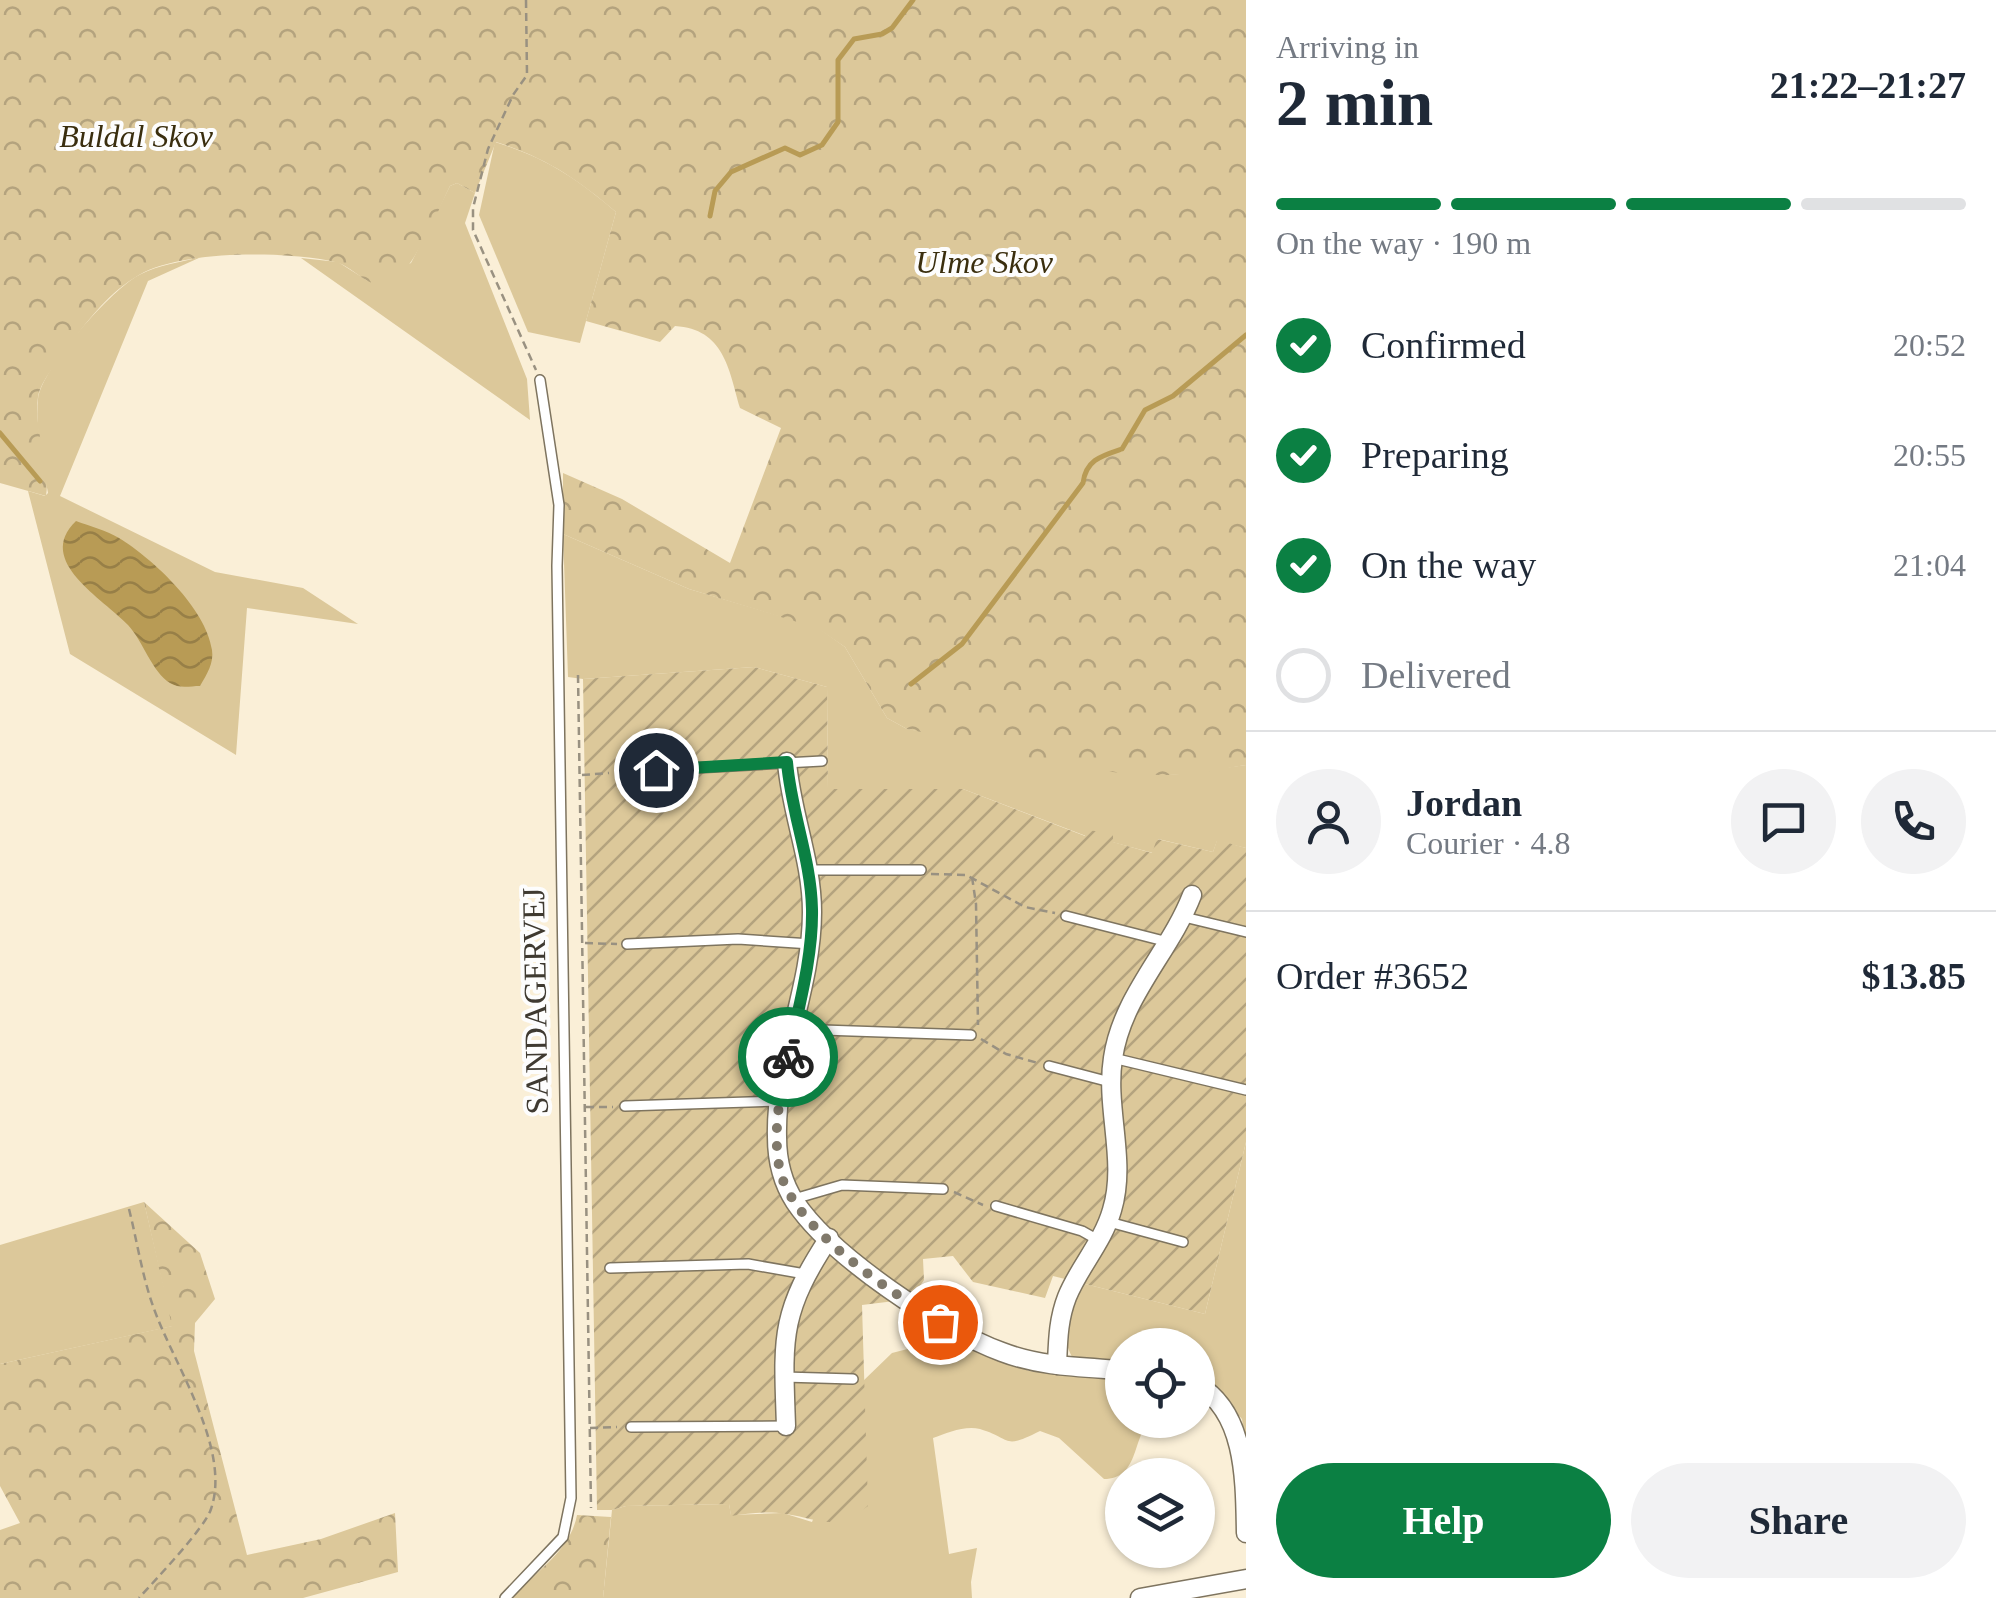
<!DOCTYPE html>
<html lang="en">
<head>
<meta charset="utf-8">
<style>
  body { margin:0; font-family:"Times New Roman",serif; background:#f2f2f3; color:#1f2937; height:100vh; display:flex; flex-direction:column; font-size:38px; white-space:nowrap }
  * { box-sizing:border-box; margin:0 }
  p { font-size:32px; color:#747a83 }
  .icon { flex:none; width:55px; height:55px; fill:none; stroke:currentColor; stroke-width:2; stroke-linecap:round; stroke-linejoin:round }
  .map { position:relative; flex:1; overflow:hidden }
  .sheet { display:flex; flex-direction:column; background:#fff; width:750px }
  .sheet>* { flex:none }
  .fabs { position:absolute; left:1105px; top:1328px; display:grid; gap:20px }
  .fabs a { display:grid; place-items:center; width:110px; height:110px; border-radius:50%; background:#fff; box-shadow:0 2px 8px #0004; font-size:50px }
  .pin { position:absolute; display:grid; place-items:center; width:85px; height:85px; color:#fff; margin:-42px; border:5px solid #fff; border-radius:50%; box-shadow:0 2px 10px #0007 }
  .courier { position:absolute; display:grid; place-items:center; width:100px; height:100px; margin:-50px; border:8px solid #0b8043; border-radius:50%; background:#fff; color:#222; box-shadow:0 2px 12px #0007 }
  .summary em { font-style:normal; font-weight:700 }
  .summary div { display:flex; flex-direction:column-reverse }
  .summary { display:flex; align-items:center; justify-content:space-between; height:170px; padding:0 30px }
  h1 { font-size:65px; font-weight:700; line-height:75px }
  .bar { display:grid; grid-template-columns:repeat(4,1fr); gap:15px 10px; align-content:center; height:120px; padding:0 30px }
  .bar i { height:12px; border-radius:8px; background:#e0e1e3 }
  .bar .current { background:#0b8043 }
  .bar p { grid-column:span 4 }
  .line { display:flex; align-items:center; gap:25px; padding:0 30px; border-top:2px solid #e0e1e3 }
  .line div { flex:1 }
  .round { display:grid; place-items:center; flex:none; width:105px; height:105px; border-radius:52px; background:#f2f2f3 }
  ol { padding:0 30px; list-style:none }
  li { display:flex; align-items:center; gap:30px; height:110px }
  li p { margin-inline-start:auto }
  li .icon { padding:10px; border-radius:50%; background:#0b8043; color:#fff; stroke-width:4 }
  li:last-child { color:#747a83 }
  li i { width:55px; height:55px; border:5px solid #e0e1e3; border-radius:50% }
  .primary-button { display:flex; gap:20px; margin-top:auto; padding:20px 30px }
  .primary-button a { flex:1; height:115px; border-radius:60px; background:#0b8043; color:#fff; font-size:40px; font-weight:700; line-height:115px; text-align:center }
  .primary-button a+a { background:#f2f2f3; color:#1f2937 }
  main { display:flex; flex:1; min-height:0 }
  .map>svg:first-child { display:block }
</style>
</head>
<body>
<main>
<div class="map">
<svg width="1246" height="1598" viewBox="0 0 1246 1598">
  <defs>
    <pattern id="forest-crowns" width="20" height="18" patternUnits="userSpaceOnUse" patternTransform="scale(2.5)"><rect width="20" height="18" fill="#dcc89a"/><path d="M2 6a3 3 0 1 1 6 0M12 15a3 3 0 1 1 6 0" fill="none" stroke="#b4a37e"/></pattern>
    <pattern id="garden-furrows" width="10" height="10" patternUnits="userSpaceOnUse" patternTransform="scale(2.5)"><rect width="10" height="10" fill="#dcc89a"/><path d="M-1 1l2-2M0 10L10 0M9 11l2-2" fill="none" stroke="#b4a37e"/></pattern>
    <pattern id="water-waves" width="16" height="10" patternUnits="userSpaceOnUse" patternTransform="scale(2.5)"><rect width="16" height="10" fill="#b89b55"/><path d="M0 5q4-4 8 0t8 0" fill="none" stroke="#977f47"/></pattern>
  </defs>
  <rect width="100%" height="100%" fill="#faefd7"/>
  <!-- green -->
  <g fill="#dcc89a">
    <path d="M 495,142 C 546,158 576,178 616,212 L 580,343 L 528,332 L 479,215 Z"/>
    <polygon points="457,183 475,193 465,223 527,379 530,420 301,258 338,262 368,281 411,263 450,186"/>
    <path d="M 201,257 L 148,281 L 60,496 L 215,572 L 303,588 L 358,624 L 247,608 L 236,755 L 70,654 L 28,491 L 45,496 L 48,493 C 43,463 35,430 38,399 C 42,368 112,288 141,274 C 158,265 182,262 201,257 Z"/>
    <polygon points="563,534 689,589 817,627 845,647 887,718 907,729 1172,775 1246,765 1246,848 1217,841 1213,852 1158,839 1153,853 1112,842 1113,834 1086,831 1086,836 963,789 828,789 827,687 754,667 583,679 568,677"/>
    <path d="M 1246,1142 L 1246,1446 L 1242,1419 L 1211,1385 L 1198,1378 L 1198,1345 L 1122,1345 L 1122,1366 L 1074,1360 C 1057,1333 1069,1311 1081,1283 L 1205,1314 Z"/>
    <polygon points="144,1202 173,1326 0,1364 0,1245"/>
    <path d="M 931,1343 L 970,1347 L 1029,1371 L 1122,1380 L 1122,1420 L 1150,1420 C 1132,1439 1139,1479 1104,1479 L 1059,1438 L 1040,1431 C 1002,1450 1013,1439 980,1429 C 965,1425 947,1433 933,1438 L 949,1554 L 977,1548 L 971,1582 L 972,1598 L 603,1598 L 612,1510 L 626,1506 L 729,1504 L 731,1515 L 783,1513 L 812,1522 L 862,1396 L 862,1382 L 892,1353 Z"/>
  </g>
  <!-- forest -->
  <g fill="url(#forest-crowns)">
    <path d="M 0,0 L 1246,0 L 1246,765 C 1221,769 1194,775 1168,775 C 1080,776 993,747 907,729 L 887,718 L 845,647 L 817,628 L 689,589 L 563,534 L 563,473 L 622,499 L 730,563 L 781,428 L 740,408 C 729,369 724,329 675,326 L 660,342 L 586,321 L 616,212 C 576,178 546,158 496,142 L 475,193 L 457,183 L 450,186 C 439,208 409,284 383,285 C 366,286 352,266 335,262 C 287,251 182,250 139,275 C 111,291 88,319 70,345 C 59,360 41,380 38,397 C 33,430 51,465 46,496 L 0,483 Z"/>
    <polygon points="144,1202 200,1253 215,1299 195,1323 194,1351 247,1555 321,1539 395,1513 398,1572 303,1598 0,1598 0,1530 20,1523 0,1486 0,1364 172,1326"/>
    <path d="M 577,1515 L 611,1517 L 603,1598 L 513,1598 C 536,1570 570,1552 577,1515 Z"/>
  </g>
  <!-- garden -->
  <path fill="url(#garden-furrows)" d="M 754,667 L 827,687 L 828,789 L 963,789 L 1085,836 L 1086,830 L 1113,833 L 1113,842 L 1152,853 L 1157,839 L 1213,852 L 1217,840 L 1246,848 L 1246,1142 L 1205,1314 L 1053,1276 L 1045,1298 L 973,1282 L 953,1256 L 923,1259 L 924,1280 L 911,1299 L 862,1305 L 868,1506 C 832,1532 824,1520 786,1514 C 768,1511 749,1513 731,1516 L 729,1504 L 626,1506 L 612,1510 L 597,1510 L 583,679 Z"/>
  <!-- water -->
  <path fill="url(#water-waves)" d="M 76,521 C 90,526 107,531 119,538 C 153,559 206,608 212,650 C 214,663 207,674 200,686 C 190,686 179,689 170,683 C 152,672 143,641 128,625 C 104,599 34,561 76,521 Z"/>
  <g fill="none" stroke-linecap="round" stroke-linejoin="round">
    <!-- stream -->
    <g stroke="#b89b55" stroke-width="5">
      <polyline points="710,216 715,191 731,172 785,148 800,155 822,145 838,122 838,60 854,39 882,34 892,28 913,0"/>
      <polyline points="0,433 40,481"/>
      <path d="M 911,684 L 962,644 L 1083,483 C 1086,460 1101,456 1122,449 L 1145,410 L 1173,396 L 1246,335"/>
    </g>
    <!-- lane casing -->
    <g stroke="#7e745f" stroke-width="12">
      <g id="lane">
        <polyline points="623,772 822,761"/>
        <polyline points="808,870 921,870"/>
        <polyline points="1066,916 1168,942"/>
        <polyline points="1184,917 1246,932"/>
        <polyline points="627,944 738,939 811,944"/>
        <polyline points="793,1029 971,1035"/>
        <polyline points="1113,1058 1246,1090"/>
        <polyline points="1049,1066 1110,1082"/>
        <polyline points="625,1106 779,1101"/>
        <polyline points="794,1199 842,1185 943,1189"/>
        <polyline points="996,1206 1082,1231 1098,1240"/>
        <polyline points="1109,1222 1183,1242"/>
        <polyline points="610,1268 748,1264 805,1274"/>
        <polyline points="784,1377 853,1379"/>
        <polyline points="631,1427 786,1426"/>
        <polyline points="505,1598 563,1537 571,1498 557,566 559,505 540,380"/>
      </g>
    </g>
    <!-- street casing -->
    <g stroke="#7e745f" stroke-width="21">
      <g id="street">
        <path d="M 787,762 C 791,813 812,860 812,912 C 812,988 775,1061 777,1137 C 777,1160 782,1182 795,1202 C 831,1256 941,1330 1002,1352 C 1041,1367 1082,1367 1122,1370"/>
        <path d="M 1057,1365 C 1058,1342 1058,1320 1067,1297 C 1079,1267 1103,1242 1112,1210 C 1127,1161 1105,1108 1113,1058 C 1122,996 1170,952 1192,895"/>
        <path d="M 1198,1385 C 1246,1413 1245,1481 1246,1533"/>
        <path d="M 786,1426 C 783,1339 779,1314 829,1238"/>
        <polyline points="1140,1598 1246,1579"/>
      </g>
    </g>
    <!-- path -->
    <g stroke="#999181" stroke-width="2.5" stroke-dasharray="8 5" stroke-linecap="butt">
      <polyline points="526,0 527,75 513,95 488,149 473,208 473,230 536,370"/>
      <polyline points="578,675 591,1508"/>
      <polyline points="582,775 609,773"/>
      <polyline points="931,874 966,875 1025,907 1055,913"/>
      <polyline points="972,877 976,904 978,1025"/>
      <polyline points="585,943 617,944"/>
      <polyline points="981,1039 1006,1054 1038,1063"/>
      <polyline points="586,1107 613,1107"/>
      <polyline points="954,1192 983,1205"/>
      <path d="M 129,1209 C 137,1241 142,1275 153,1306 C 172,1362 232,1448 211,1509 C 205,1528 155,1580 139,1598"/>
      <polyline points="590,1428 617,1427"/>
    </g>
    <!-- lane -->
    <use href="#lane" stroke="#fff" stroke-width="9"/>
    <!-- street -->
    <use href="#street" stroke="#fff" stroke-width="18"/>
  </g>
  <g fill="none" stroke-linecap="round" stroke-linejoin="round">
    <!-- done -->
    <path stroke="#80796b" stroke-width="10" stroke-dasharray="0 18" d="M 788,1057 C 780,1094 772,1133 780,1171 C 794,1229 892,1293 940,1322"/>
    <!-- route -->
    <path stroke="#0b8043" stroke-width="12" d="M 656,770 L 787,762 C 791,812 811,859 812,909 C 813,958 798,1009 788,1057"/>
  </g>
  <g text-anchor="middle" dominant-baseline="central" stroke-width="8" stroke-linejoin="round" paint-order="stroke">
    <!-- park labels -->
    <g font-size="32" font-style="italic" fill="#3a2e0e" stroke="#fdfdfd">
      <text x="136" y="136">Buldal Skov</text>
      <text x="984" y="262">Ulme Skov</text>
    </g>
    <!-- street labels -->
    <g font-size="32" fill="#3f3a31" stroke="#fdfdfd">
      <text transform="translate(535 1001) rotate(-91)">SANDAGERVEJ</text>
    </g>
  </g>
</svg>
<div class="fabs">
<a><svg class="icon" aria-label="locate" viewBox="0 0 24 24"><circle cx="12" cy="12" r="6"/><path d="M12 2v4M12 18v4M2 12h4M18 12h4"/></svg></a>
<a><svg class="icon" aria-label="layers" viewBox="0 0 24 24"><path d="M12 4l9 5-9 5-9-5zM3 14l9 5 9-5"/></svg></a>
</div>
<div class="pin" style="left:940px;top:1322px;background:#ea580c"><svg class="icon" aria-label="bag" viewBox="0 0 24 24"><path d="M5 8h14l-1 12H6zM9 8a3 3 0 0 1 6 0"/></svg></div>
<div class="pin" style="left:656px;top:770px;background:#1f2937"><svg class="icon" aria-label="home" viewBox="0 0 24 24"><path d="M3 11l9-7 9 7M6 9v11h12V9"/></svg></div>
<div class="courier" style="left:788px;top:1057px"><svg class="icon" aria-label="bike" viewBox="0 0 24 24"><circle cx="6" cy="16" r="4"/><circle cx="18" cy="16" r="4"/><path d="M6 16l4-8h5l3 8M10 8l3 8H6M13 5h3"/></svg></div>
</div>
<section class="sheet">
<div class="summary"><div><h1>2 min</h1><p>Arriving in</p></div><em>21:22–21:27</em></div>
<div class="bar"><i class="current"></i><i class="current"></i><i class="current"></i><i></i><p>On the way · 190 m</p></div>
<ol>
<li><svg class="icon" aria-label="check" viewBox="0 0 24 24"><path d="M5 12l5 5 9-10"/></svg>Confirmed<p>20:52</p></li>
<li><svg class="icon" aria-label="check" viewBox="0 0 24 24"><path d="M5 12l5 5 9-10"/></svg>Preparing<p>20:55</p></li>
<li><svg class="icon" aria-label="check" viewBox="0 0 24 24"><path d="M5 12l5 5 9-10"/></svg>On the way<p>21:04</p></li>
<li><i></i>Delivered</li>
</ol>
<div class="line" style="height:180px"><a class="round"><svg class="icon" aria-label="person" viewBox="0 0 24 24"><circle cx="12" cy="8" r="4"/><path d="M4 21q1-7 8-7t8 7"/></svg></a><div><b>Jordan</b><p>Courier · 4.8</p></div><a class="round"><svg class="icon" aria-label="chat" viewBox="0 0 24 24"><path d="M4 5h16v11H9l-5 4z"/></svg></a><a class="round"><svg class="icon" aria-label="phone" viewBox="0 0 24 24"><path d="M5 4h4l2 5-3 2q2 4 5 5l2-3 5 2v4C11 20 4 13 5 4z"/></svg></a></div>
<div class="line" style="height:130px"><div>Order #3652</div><b>$13.85</b></div>
<div class="primary-button"><a>Help</a><a>Share</a></div>
</section>
</main>
</body>
</html>
